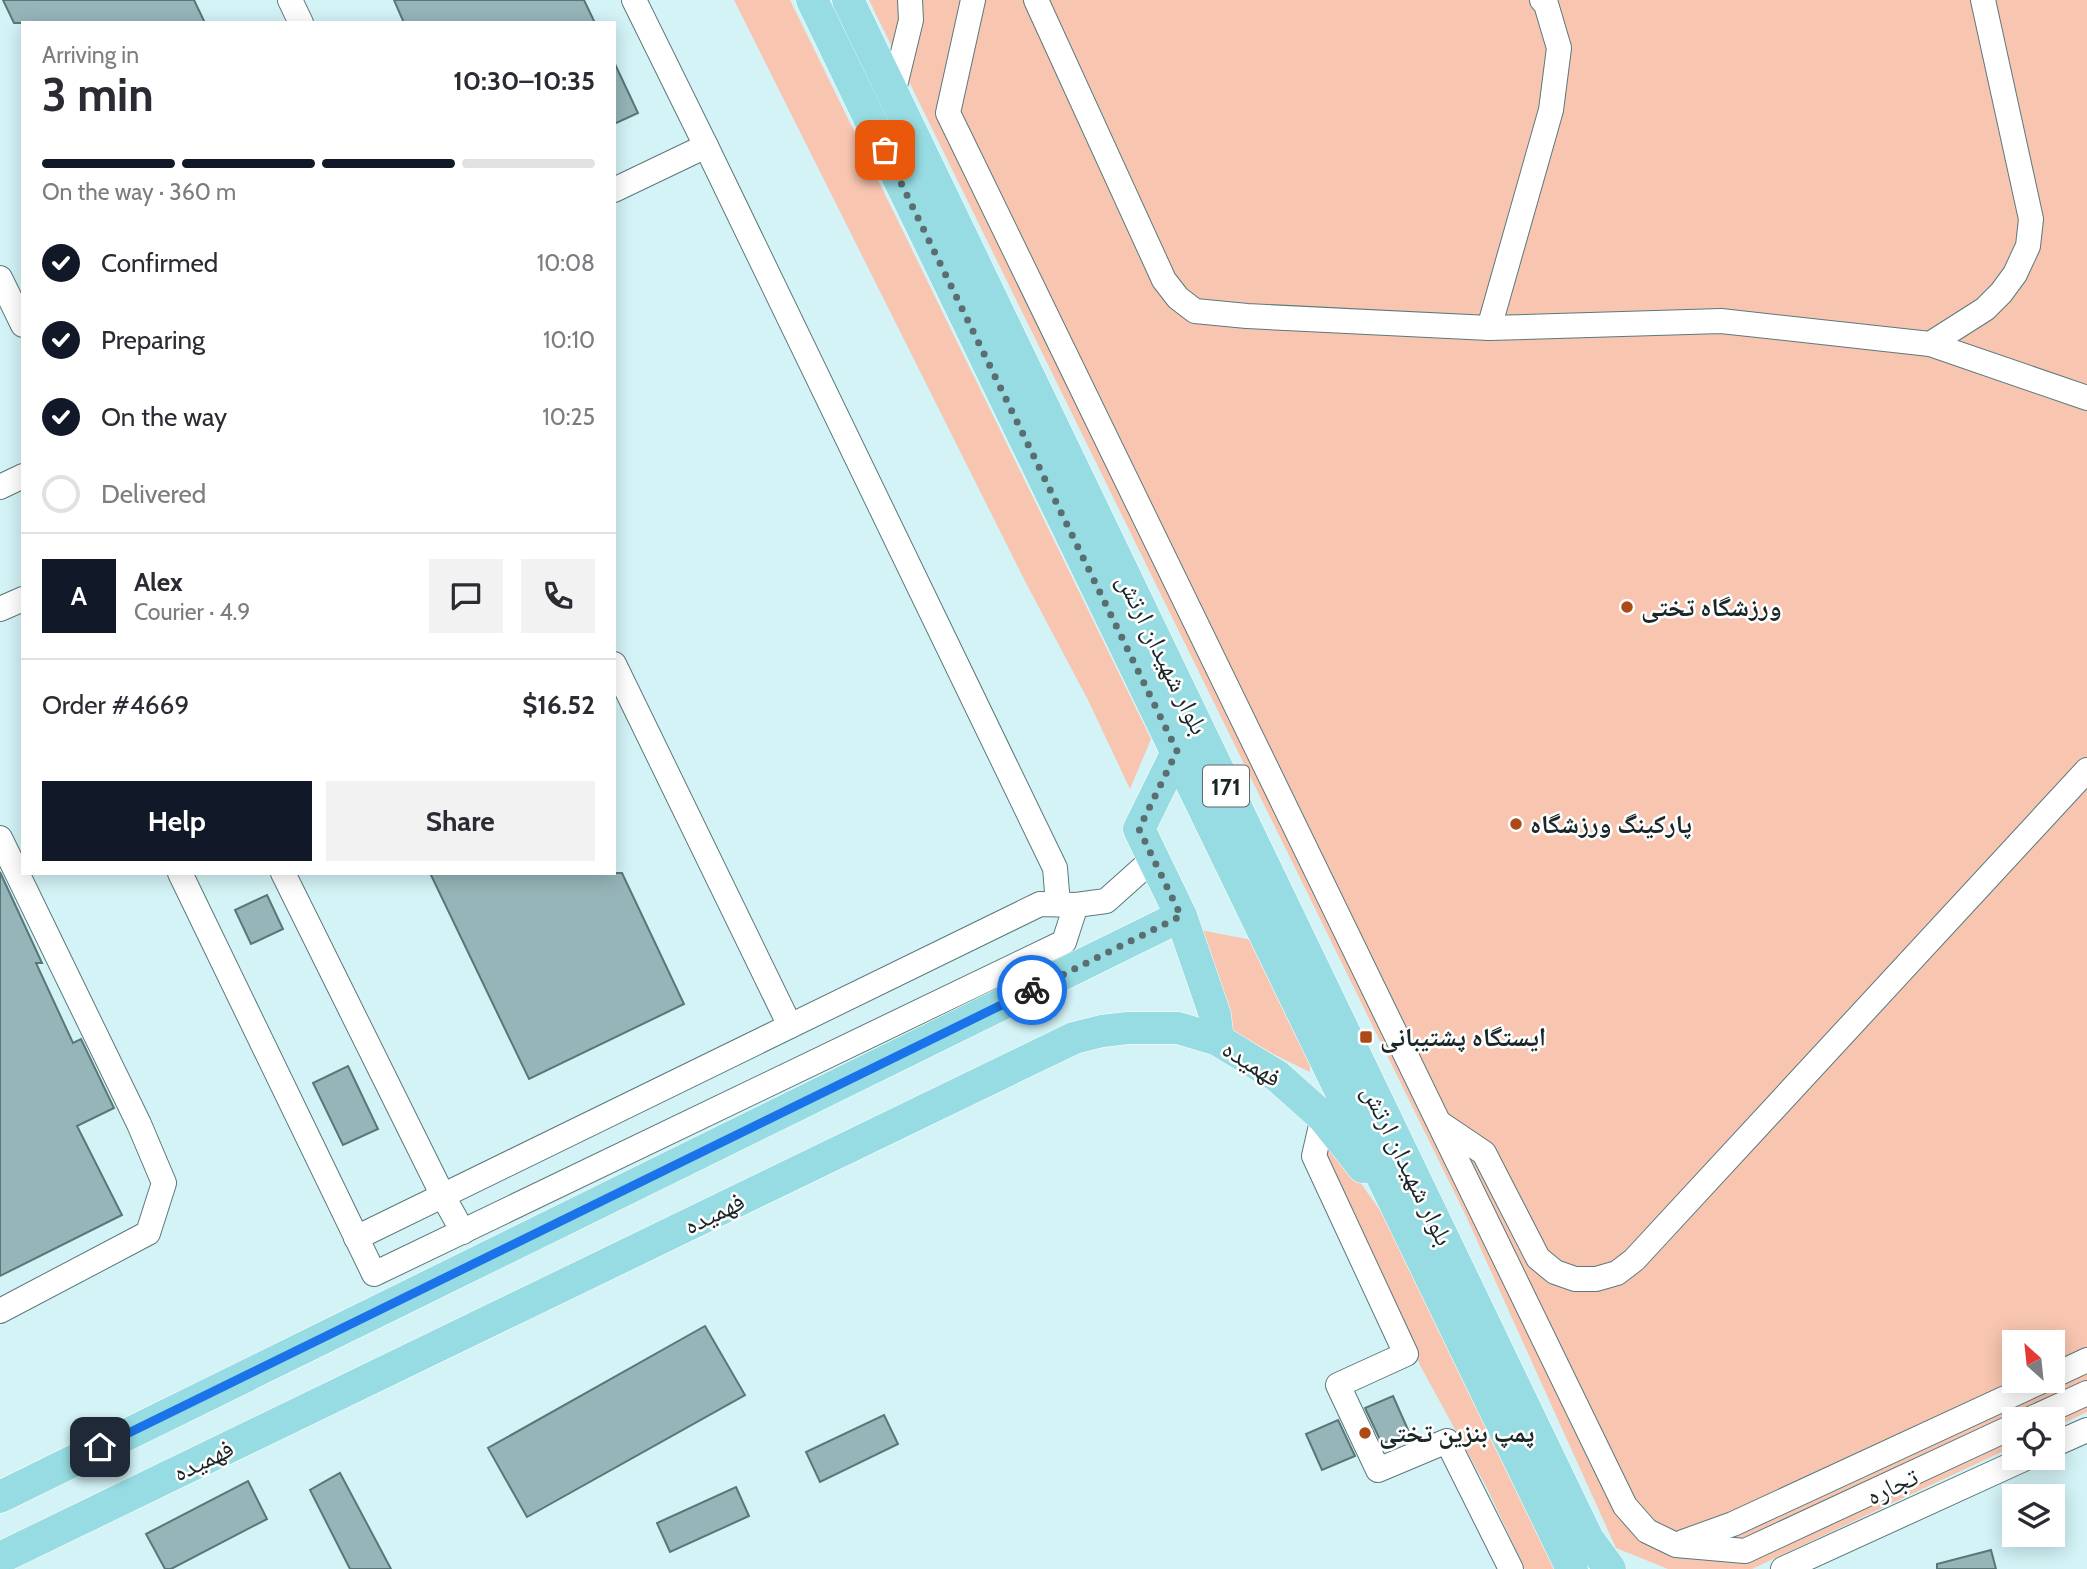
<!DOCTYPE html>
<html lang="en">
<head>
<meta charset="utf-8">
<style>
  body { margin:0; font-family:Cabin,"Noto Naskh Arabic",sans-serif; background:#f2f2f3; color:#2b2b33; height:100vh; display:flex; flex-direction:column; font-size:26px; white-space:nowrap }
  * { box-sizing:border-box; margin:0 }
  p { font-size:23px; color:#7c7c81 }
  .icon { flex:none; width:38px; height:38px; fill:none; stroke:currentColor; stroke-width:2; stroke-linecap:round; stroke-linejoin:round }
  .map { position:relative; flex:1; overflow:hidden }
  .side { position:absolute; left:21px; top:21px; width:595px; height:854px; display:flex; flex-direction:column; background:#fff; border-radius:0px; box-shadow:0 4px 18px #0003 }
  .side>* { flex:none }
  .needle { width:46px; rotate:333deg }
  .fabs { position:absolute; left:2002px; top:1330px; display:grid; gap:14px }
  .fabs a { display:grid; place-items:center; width:63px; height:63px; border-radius:0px; background:#fff; box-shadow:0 4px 18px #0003; font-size:35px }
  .pin { position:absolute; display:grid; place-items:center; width:60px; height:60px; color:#fff; margin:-30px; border-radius:14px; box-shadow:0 4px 10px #0006 }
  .courier { position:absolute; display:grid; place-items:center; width:70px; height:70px; margin:-35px; border:5px solid #1a73e8; border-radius:50%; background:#fff; color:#222; box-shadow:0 2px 9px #0007 }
  .overview em { font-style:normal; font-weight:700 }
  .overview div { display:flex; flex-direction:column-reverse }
  .overview { display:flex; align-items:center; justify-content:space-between; height:119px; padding:0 21px }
  h1 { font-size:46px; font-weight:700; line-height:52px }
  .bar { display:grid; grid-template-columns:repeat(4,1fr); gap:10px 7px; align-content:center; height:84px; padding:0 21px }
  .bar i { height:9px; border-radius:5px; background:#e1e1e2 }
  .bar .selected { background:#111827 }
  .bar p { grid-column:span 4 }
  .line { display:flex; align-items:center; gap:18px; padding:0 21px; border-top:2px solid #e1e1e2 }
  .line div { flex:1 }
  .round { display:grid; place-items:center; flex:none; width:74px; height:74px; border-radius:0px; background:#f2f2f3 }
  ol { padding:0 21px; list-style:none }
  li { display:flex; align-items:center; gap:21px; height:77px }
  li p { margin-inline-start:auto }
  li .icon { padding:7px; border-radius:50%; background:#111827; color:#fff; stroke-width:4 }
  li:last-child { color:#7c7c81 }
  li i { width:38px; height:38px; border:4px solid #e1e1e2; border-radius:50% }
  .button { display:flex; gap:14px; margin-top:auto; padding:14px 21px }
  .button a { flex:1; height:80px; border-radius:0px; background:#111827; color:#fff; font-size:28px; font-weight:700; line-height:80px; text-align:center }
  .button a+a { background:#f2f2f3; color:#2b2b33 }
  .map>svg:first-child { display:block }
</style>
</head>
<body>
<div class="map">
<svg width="2087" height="1569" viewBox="0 0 2087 1569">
  <rect width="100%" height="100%" fill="#d3f3f6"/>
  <!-- green -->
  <g fill="#f8c5b0" fill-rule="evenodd">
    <polygon points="734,0 790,0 1151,739 1130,789 1088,700 1026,583"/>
    <path d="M 869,0 L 2087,0 L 2087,1412 L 2053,1428 L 2053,1419 L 2014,1419 L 2014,1446 L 1752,1569 L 1668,1569 L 1616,1548 L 1465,1214 ZM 2014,1342 L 2053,1342 L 2053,1381 L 2014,1381 Z"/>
    <polygon points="1195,929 1252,940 1310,1052 1310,1072 1228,1032"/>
    <polygon points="1325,1133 1384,1216 1556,1569 1525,1569 1487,1488 1421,1367 1325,1160"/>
  </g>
  <!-- building -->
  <g fill="#96b5b8" stroke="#597678" stroke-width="2">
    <polygon points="3,0 194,0 205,23 14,23"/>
    <polygon points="394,0 584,0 595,23 404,23"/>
    <polygon points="614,62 638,113 614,124"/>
    <polygon points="0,872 42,963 36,963 73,1043 81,1039 114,1108 77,1126 122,1215 0,1276"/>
    <polygon points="430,873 622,873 684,1004 529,1079"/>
    <polygon points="267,895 283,929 251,944 235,910"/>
    <polygon points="348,1066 378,1129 343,1145 313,1083"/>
    <polygon points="705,1326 745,1395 527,1517 488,1448"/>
    <polygon points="1393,1396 1409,1432 1382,1444 1365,1408"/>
    <polygon points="884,1415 898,1444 820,1482 806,1452"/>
    <polygon points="1338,1420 1355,1456 1322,1470 1306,1434"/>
    <polygon points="340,1473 391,1569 350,1569 310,1490"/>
    <polygon points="248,1481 267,1519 171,1569 165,1569 146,1534"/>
    <polygon points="736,1487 749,1516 670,1552 657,1523"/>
    <polygon points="1991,1550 1996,1569 1937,1569 1937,1564"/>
  </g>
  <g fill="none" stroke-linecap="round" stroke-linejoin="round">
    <!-- minor casing -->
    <g stroke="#5b797b" stroke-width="26">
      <g id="minor">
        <polyline points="290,0 301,23"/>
        <polyline points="634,0 706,146 1055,868 1058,904"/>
        <polyline points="973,0 948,113 1625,1506 1647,1531 1676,1545 1745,1551 2014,1426"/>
        <polyline points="1036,0 1164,280 1178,298 1195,311 1247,316 1489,328 1721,321 1930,344 1985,309 2001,293 2015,274 2028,246 2031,219 1983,0"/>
        <polyline points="893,94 911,20 910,0"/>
        <polyline points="614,190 706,146"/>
        <polyline points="0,278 23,325"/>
        <polyline points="1489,328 1551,110 1559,48 1546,4 1542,0"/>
        <polyline points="1930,344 2087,398"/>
        <polyline points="0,487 23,476"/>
        <polyline points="0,609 23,599"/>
        <polyline points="614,664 790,1026"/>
        <polyline points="0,838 139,1124 164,1183 148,1233 0,1311"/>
        <polyline points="180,873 374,1274 1064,942 1076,905"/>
        <polyline points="283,873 443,1196 463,1232"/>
        <polyline points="1323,1117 1314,1156 1406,1354 1338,1385 1378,1470 1447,1441 1511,1569"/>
        <polyline points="1441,1124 1484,1153 1538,1258 1555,1272 1575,1279 1596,1279 1617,1273 1634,1260 2087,770"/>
        <polyline points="356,1238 1040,904 1076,905 1106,901 1153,859"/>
        <polyline points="2053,1376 2087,1360"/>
        <polyline points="2030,1419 2087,1393"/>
        <polyline points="2053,1445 2087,1430"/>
        <polyline points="1683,1542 1733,1524 2042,1381"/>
        <polyline points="1783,1569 2026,1458"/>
      </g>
    </g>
    <!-- major casing -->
    <g stroke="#fff" stroke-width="33">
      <g id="major">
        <polyline points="812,0 1572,1569"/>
        <polyline points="848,0 1588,1539 1610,1569"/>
        <polyline points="1177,752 1139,829 1181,916 1215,1015 1218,1040"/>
        <polyline points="0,1497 1181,916"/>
        <polyline points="0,1558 1074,1038 1102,1031 1128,1028 1178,1028 1218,1040 1277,1076 1323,1117 1363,1167"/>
      </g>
    </g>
    <!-- minor -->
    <use href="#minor" stroke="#fff" stroke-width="24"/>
    <!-- major -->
    <use href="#major" stroke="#96dce2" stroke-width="32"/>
  </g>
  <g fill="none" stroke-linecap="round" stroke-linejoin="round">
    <!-- done -->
    <polyline stroke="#5b6e6f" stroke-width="7" stroke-dasharray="0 12.6" points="885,150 1177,751 1139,829 1181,916 1032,990"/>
    <!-- route -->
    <polyline stroke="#1a73e8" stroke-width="9" points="100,1447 1032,990"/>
  </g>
  <!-- markers -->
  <g fill="#ad4916" stroke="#fff" stroke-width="2.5">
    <circle cx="1627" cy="607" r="7"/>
    <circle cx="1516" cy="824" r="7"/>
    <rect x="1359" y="1030" width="14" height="14" rx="3.5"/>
    <circle cx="1365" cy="1433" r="7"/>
  </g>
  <g text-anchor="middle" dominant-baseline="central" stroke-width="5" stroke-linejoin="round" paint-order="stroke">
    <!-- shield labels -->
    <rect fill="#fff" stroke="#5f6768" stroke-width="2" x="1203" y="765.5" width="46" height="41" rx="5"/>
    <g font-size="24" font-weight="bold" fill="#1a2627">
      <text x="1226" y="786">171</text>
    </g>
    <!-- poi labels -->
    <g font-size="26" font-weight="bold" fill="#1a2627" stroke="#fff" text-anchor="start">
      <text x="1641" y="607">ورزشگاه تختی</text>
      <text x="1530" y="824">پارکینگ ورزشگاه</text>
      <text x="1380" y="1037">ایستگاه پشتیبانی</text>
      <text x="1379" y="1433">پمپ بنزین تختی</text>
    </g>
    <!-- street labels -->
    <g font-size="26" fill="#1a2627" stroke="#fff">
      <text transform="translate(1163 654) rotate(64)">بلوار شهیدان ارتش</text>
      <text transform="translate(1252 1063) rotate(33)">فهمیده</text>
      <text transform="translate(1408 1165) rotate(64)">بلوار شهیدان ارتش</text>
      <text transform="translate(714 1213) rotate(-26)">فهمیده</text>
      <text transform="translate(203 1460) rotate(-26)">فهمیده</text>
      <text transform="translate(1892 1486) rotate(-25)">تجاره</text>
    </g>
  </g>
</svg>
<div class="fabs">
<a><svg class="needle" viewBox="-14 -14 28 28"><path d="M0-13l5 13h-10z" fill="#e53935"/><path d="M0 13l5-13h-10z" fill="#7c7c81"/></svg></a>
<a><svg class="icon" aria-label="locate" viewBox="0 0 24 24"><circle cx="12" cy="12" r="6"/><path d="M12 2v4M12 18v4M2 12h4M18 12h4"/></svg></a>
<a><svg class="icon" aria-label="layers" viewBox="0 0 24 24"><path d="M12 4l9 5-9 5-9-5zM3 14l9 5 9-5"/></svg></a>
</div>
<div class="pin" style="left:885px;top:150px;background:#ea580c"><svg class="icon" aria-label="bag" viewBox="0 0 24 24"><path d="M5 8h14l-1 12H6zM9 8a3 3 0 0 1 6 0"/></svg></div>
<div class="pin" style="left:100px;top:1447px;background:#1f2937"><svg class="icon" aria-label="home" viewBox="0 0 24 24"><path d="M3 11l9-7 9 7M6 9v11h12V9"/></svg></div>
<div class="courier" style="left:1032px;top:990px"><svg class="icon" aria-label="bike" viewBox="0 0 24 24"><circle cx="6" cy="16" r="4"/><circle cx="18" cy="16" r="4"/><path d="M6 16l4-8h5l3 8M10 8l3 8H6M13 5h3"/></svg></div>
<section class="side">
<div class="overview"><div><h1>3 min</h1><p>Arriving in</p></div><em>10:30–10:35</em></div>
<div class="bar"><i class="selected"></i><i class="selected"></i><i class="selected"></i><i></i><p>On the way · 360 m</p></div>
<ol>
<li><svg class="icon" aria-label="check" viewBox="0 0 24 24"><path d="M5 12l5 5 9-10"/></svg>Confirmed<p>10:08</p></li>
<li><svg class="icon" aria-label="check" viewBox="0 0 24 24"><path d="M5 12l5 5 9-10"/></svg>Preparing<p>10:10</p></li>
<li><svg class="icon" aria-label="check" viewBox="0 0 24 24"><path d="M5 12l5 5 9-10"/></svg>On the way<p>10:25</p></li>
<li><i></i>Delivered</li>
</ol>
<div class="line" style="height:126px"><b class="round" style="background:#111827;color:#fff">A</b><div><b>Alex</b><p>Courier · 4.9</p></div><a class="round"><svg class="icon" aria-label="chat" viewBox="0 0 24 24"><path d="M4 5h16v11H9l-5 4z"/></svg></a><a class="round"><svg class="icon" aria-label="phone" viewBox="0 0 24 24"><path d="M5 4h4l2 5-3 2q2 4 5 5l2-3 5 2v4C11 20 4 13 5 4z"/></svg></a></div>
<div class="line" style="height:91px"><div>Order #4669</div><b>$16.52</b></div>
<div class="button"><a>Help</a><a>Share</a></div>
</section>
</div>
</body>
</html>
